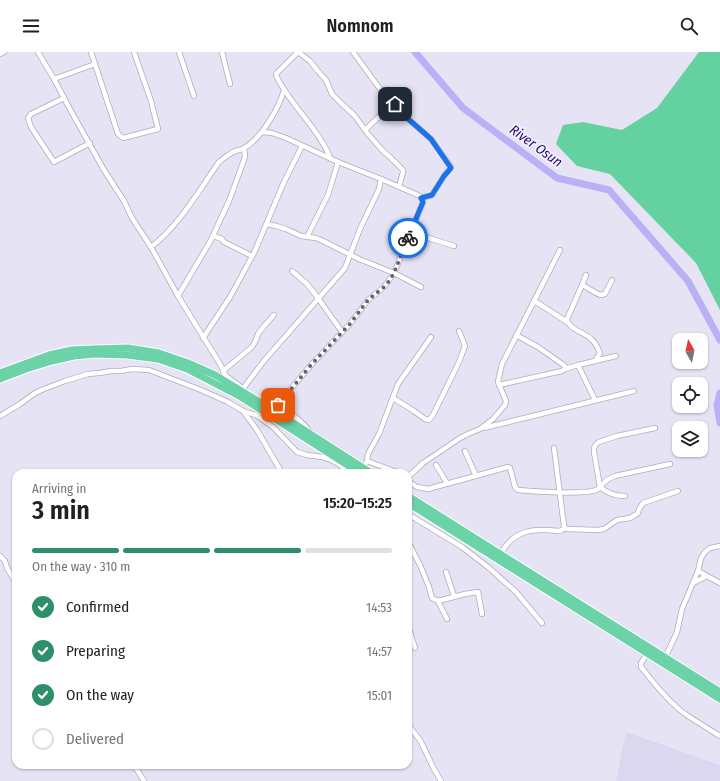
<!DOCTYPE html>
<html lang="en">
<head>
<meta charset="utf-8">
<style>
  body { margin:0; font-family:"Fira Sans Condensed",sans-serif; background:#f2f2f2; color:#202124; height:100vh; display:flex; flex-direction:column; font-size:15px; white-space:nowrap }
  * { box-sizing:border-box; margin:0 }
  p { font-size:13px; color:#757577 }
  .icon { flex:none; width:22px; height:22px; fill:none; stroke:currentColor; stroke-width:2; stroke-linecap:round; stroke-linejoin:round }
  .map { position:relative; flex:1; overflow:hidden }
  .side { position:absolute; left:12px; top:417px; width:400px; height:300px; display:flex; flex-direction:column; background:#fff; border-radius:12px; box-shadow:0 1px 3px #0004 }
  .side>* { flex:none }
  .needle { width:26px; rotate:351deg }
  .fabs { position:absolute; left:672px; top:281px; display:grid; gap:8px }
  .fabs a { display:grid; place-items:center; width:36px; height:36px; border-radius:8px; background:#fff; box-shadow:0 1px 3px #0004; font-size:20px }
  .pin { position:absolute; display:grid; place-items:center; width:34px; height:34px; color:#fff; margin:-17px; border-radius:8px; box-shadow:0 2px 6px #0006 }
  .courier { position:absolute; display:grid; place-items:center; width:40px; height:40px; margin:-20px; border:3px solid #1a73e8; border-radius:50%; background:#fff; color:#222; box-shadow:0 1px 5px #0007 }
  .overview em { font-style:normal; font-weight:600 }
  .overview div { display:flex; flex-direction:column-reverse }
  .overview { display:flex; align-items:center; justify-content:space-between; height:68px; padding:0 20px }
  h1 { font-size:26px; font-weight:600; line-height:30px }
  .bar { display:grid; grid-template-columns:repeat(4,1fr); gap:6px 4px; align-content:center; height:48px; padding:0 20px }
  .bar i { height:5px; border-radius:3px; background:#e0e0e0 }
  .bar .current { background:#2f8f68 }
  .bar p { grid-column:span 4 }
  ol { padding:0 20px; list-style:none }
  li { display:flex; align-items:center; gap:12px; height:44px }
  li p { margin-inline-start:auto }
  li .icon { padding:4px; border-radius:50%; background:#2f8f68; color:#fff; stroke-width:4 }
  li:last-child { color:#757577 }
  li i { width:22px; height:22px; border:2px solid #e0e0e0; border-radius:50% }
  header { display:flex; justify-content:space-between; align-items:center; height:52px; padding:0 20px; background:#fff; font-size:18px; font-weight:600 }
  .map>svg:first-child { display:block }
</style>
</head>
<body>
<header><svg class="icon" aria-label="menu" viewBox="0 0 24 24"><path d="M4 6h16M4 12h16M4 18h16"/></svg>Nomnom<svg class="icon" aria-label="search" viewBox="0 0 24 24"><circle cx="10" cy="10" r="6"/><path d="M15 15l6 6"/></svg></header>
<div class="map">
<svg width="720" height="729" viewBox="0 0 720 729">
  <rect width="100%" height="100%" fill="#e5e3f4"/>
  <!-- built -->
  <polygon fill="#dad7ef" points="626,680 720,713 720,729 616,729"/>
  <!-- forest -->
  <polygon fill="#64d1a1" points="699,0 720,0 720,258 696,211 610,122 577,114 556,92 563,73 583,70 622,78 657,56"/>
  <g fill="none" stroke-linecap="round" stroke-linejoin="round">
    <!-- river -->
    <g stroke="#bab0f6" stroke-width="7">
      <polyline points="415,0 463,56 557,126 609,138 688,229 720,288"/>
      <polyline points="720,341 717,353 720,371"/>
    </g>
    <!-- minor casing -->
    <g stroke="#aeacbc" stroke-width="6">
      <g id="minor">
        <polyline points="38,0 54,27 71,59 104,118 124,149 132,166 151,195 178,244 220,312 226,324 241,335"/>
        <polyline points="91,0 118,82 123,86 158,77 151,49 134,0"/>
        <polyline points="179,0 194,44"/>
        <polyline points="222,0 230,32"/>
        <polyline points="298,0 310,9 317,18 326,28 332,42 341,51 355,64 368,82 383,99 391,106 403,118 403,120 399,135"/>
        <path d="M 298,0 L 276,22 L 276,23 C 282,38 299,58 309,71 C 317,82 326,93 330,106"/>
        <polyline points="353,0 391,52"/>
        <polyline points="0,2 4,0"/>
        <polyline points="54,27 95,12"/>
        <polyline points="64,46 31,62 28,66 31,75 54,110 90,91"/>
        <polyline points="365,78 385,59 391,52 395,52 398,58 431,87 451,115 444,124 432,143 421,146"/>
        <polyline points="262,80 272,81 286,86 338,110 381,127 420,144 423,150 394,221 384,235 368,248 350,272 311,313 273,358"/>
        <polyline points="267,172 276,174 286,177 301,184 316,186 323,189 359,207 394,221 421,235"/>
        <polyline points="410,180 454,194"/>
        <polyline points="213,184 222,187 224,190 252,204"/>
        <polyline points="307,185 328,143 338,110"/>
        <path d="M 151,195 C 178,175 200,137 219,110 C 224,106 229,102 235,99 C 238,98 241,98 244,96 C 261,87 279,56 284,38"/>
        <polyline points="292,219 307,232 318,246 342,280"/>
        <path d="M 586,223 L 582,233 L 567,267 C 568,277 584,280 591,287 C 595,290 598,296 600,301 L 595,309"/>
        <path d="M 582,233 C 589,236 594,241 601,243 L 605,242 L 612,228"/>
        <polyline points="178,244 211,188 229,149 244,108 245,104 244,97"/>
        <polyline points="534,249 541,253 567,270"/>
        <polyline points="203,286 230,245 254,201 284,130 302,94"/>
        <polyline points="578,313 616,304"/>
        <polyline points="565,317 578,313 595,348"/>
        <polyline points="223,319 252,295 256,288 258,282 265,273 274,263"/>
        <polyline points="499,333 562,319 565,317 565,314 538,295 516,283"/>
        <polyline points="242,338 263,310 345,216 360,177 379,137 381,127"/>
        <polyline points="393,346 414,359 425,367 429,368 433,363 459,310 465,294 459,279"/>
        <path d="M 278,353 C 289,361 302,368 310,380"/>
        <polyline points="243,359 257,378 282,421"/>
        <polyline points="0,364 20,352 35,341 44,337 65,329 88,322 99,321 111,319 121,319 132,317 149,318 201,338 228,350 243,359 256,363 273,375 297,400 307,403 322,405 329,407 337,411 350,421"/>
        <polyline points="484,376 634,339"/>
        <polyline points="554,396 564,474 566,477 598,478 604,477 617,468 630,466 635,463 638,461 639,457 643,451 678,439"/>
        <polyline points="465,399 476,424"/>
        <polyline points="367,409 397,420 399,421"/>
        <polyline points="436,413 447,431"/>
        <polyline points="363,416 367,409 368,402 379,382 398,332 431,285"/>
        <polyline points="408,425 423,411 435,403 460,386 470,381 480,377 493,367 505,353 506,349 498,330 502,312 560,198"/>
        <path d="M 408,429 L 417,435 L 428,437 L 508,415 L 510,416 L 515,435 L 518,438 C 533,439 587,444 598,437 C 598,437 601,434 602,433 C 606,428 609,426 615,424 L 670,412"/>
        <path d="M 625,444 C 615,444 607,441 600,435 L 594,400 L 594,396 L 596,392 L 599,390 L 617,384 L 655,376"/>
        <polyline points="408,462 462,495 488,515 516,540 542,571"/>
        <polyline points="408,490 420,513 429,535 432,546 438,549 465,542 478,540 482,562"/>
        <path d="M 500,502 C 515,477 533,476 559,479 L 562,478 L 565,476"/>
        <polyline points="0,504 5,509 7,516 16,531"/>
        <polyline points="698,519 720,531"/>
        <polyline points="446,520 454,544"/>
        <polyline points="693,531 707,524"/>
        <polyline points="438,549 447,567"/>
        <polyline points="408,574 415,596"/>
        <path d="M 647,602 L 641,611 L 641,615 C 655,632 670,652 688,664 C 699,671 710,678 720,684"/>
        <polyline points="665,606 677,580 682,557 698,519 701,506 705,500 710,496 720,494"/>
        <polyline points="408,673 420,688 434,717 441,729"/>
        <polyline points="134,713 144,729"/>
      </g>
    </g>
    <!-- trunk casing -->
    <g stroke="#fff" stroke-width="9">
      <g id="trunk">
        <polyline points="0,321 49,303 72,298 94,297 128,296 159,301 188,311 215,323 273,358 371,421"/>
        <polyline points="0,327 26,317 52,309 74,304 95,302 127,303 158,307 187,317 241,345 360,421"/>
        <polyline points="408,444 720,640"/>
        <polyline points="408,451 720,647"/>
      </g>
    </g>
    <!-- minor -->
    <use href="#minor" stroke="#fff" stroke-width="4.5"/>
    <!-- trunk -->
    <use href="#trunk" stroke="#6cd2a8" stroke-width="7"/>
  </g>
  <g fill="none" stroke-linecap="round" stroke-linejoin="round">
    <!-- done -->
    <polyline stroke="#64646d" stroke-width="4" stroke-dasharray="0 7.2" points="278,353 311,313 350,272 368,248 384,235 389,229 394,221 408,186"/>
    <!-- route -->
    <polyline stroke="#1a73e8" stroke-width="5" points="395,52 398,58 431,87 451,116 444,124 432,143 421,146 423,150 408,186"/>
  </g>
  <g text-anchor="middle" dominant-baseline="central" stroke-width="3.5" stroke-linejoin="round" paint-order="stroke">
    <!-- water labels -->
    <g font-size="14" font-style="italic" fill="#320a71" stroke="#f2f1ff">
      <text transform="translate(536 94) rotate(36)">River Osun</text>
    </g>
  </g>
</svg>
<div class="fabs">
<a><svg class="needle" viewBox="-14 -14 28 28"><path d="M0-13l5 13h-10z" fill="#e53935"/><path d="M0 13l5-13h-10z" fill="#757577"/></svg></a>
<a><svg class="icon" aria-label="locate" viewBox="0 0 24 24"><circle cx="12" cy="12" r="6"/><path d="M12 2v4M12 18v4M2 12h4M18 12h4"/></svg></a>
<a><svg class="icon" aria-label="layers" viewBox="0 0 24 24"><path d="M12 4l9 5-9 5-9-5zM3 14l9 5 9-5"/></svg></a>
</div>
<div class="pin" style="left:278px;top:353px;background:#ea580c"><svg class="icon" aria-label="bag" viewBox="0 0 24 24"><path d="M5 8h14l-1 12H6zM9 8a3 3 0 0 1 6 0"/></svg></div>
<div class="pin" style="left:395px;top:52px;background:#1f2937"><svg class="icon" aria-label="home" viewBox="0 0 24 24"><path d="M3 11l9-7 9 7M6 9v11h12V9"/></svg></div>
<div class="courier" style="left:408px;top:186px"><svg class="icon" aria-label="bike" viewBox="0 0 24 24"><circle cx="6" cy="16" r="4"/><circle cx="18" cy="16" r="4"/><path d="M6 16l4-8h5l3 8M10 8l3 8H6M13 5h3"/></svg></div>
<section class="side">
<div class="overview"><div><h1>3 min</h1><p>Arriving in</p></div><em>15:20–15:25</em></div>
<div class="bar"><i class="current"></i><i class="current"></i><i class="current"></i><i></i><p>On the way · 310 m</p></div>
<ol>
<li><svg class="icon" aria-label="check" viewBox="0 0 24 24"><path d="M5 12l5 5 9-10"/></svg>Confirmed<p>14:53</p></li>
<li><svg class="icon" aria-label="check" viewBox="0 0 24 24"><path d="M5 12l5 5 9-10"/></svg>Preparing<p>14:57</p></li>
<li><svg class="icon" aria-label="check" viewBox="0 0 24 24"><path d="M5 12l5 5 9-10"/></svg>On the way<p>15:01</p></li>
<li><i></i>Delivered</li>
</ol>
</section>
</div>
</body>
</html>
